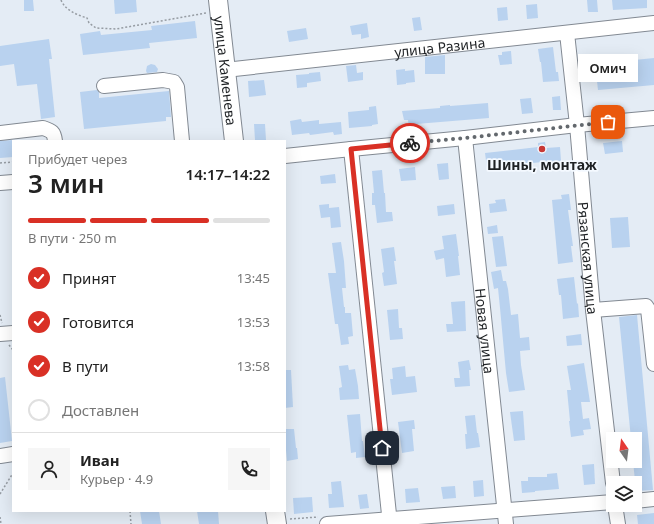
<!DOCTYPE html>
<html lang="ru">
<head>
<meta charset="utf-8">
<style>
  body { margin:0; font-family:"Noto Sans",sans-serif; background:#f6f6f6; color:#222; height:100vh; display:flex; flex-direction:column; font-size:15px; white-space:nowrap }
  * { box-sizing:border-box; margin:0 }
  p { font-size:13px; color:#767676 }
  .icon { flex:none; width:22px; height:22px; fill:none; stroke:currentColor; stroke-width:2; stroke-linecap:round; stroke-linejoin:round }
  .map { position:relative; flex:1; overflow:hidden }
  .drawer { position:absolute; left:12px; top:140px; width:274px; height:372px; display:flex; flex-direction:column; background:#fff; border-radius:0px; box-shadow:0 4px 16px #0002 }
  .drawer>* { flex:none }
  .needle { width:26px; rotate:346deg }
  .fabs { position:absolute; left:606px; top:432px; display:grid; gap:8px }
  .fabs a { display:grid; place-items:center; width:36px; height:36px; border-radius:0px; background:#fff; box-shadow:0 4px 16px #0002; font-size:20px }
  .pin { position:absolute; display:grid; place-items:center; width:34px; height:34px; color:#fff; margin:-17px; border-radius:8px; box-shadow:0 2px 6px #0006 }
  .courier { position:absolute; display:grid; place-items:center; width:40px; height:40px; margin:-20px; border:3px solid #d93025; border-radius:50%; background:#fff; color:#222; box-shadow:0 1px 5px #0007 }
  .bubble { position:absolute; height:28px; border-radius:0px; background:#fff; box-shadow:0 4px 16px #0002; font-size:13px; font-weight:600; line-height:28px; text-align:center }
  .head em { font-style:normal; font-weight:600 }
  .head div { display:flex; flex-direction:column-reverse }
  .head { display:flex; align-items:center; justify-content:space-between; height:68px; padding:0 16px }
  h1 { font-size:26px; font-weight:600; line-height:30px }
  .bar { display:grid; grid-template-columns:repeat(4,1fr); gap:6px 4px; align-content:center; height:48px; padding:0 16px }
  .bar i { height:5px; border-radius:3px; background:#e0e0e0 }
  .bar .on { background:#d93025 }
  .bar p { grid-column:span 4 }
  .line { display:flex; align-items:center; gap:10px; padding:0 16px; border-top:1px solid #e0e0e0 }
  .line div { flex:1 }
  .round { display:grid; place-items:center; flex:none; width:42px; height:42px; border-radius:0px; background:#f6f6f6 }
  ol { padding:0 16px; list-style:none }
  li { display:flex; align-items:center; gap:12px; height:44px }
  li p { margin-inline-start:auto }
  li .icon { padding:4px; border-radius:50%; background:#d93025; color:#fff; stroke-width:4 }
  li:last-child { color:#767676 }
  li i { width:22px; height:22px; border:2px solid #e0e0e0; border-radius:50% }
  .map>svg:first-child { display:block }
</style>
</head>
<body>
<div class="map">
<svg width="654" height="524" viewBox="0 0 654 524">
  <rect width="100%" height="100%" fill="#e4ecf5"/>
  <!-- building -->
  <g fill="#b9d2ef">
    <polygon points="24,0 33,0 34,11 24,11"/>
    <polygon points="114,0 136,0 137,12 115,14"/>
    <polygon points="587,0 597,0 598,12 588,12"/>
    <polygon points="612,0 647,0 647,8 613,10"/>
    <polygon points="537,4 538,18 527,19 526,5"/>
    <polygon points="507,7 508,20 498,21 497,8"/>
    <polygon points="420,17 422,30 414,31 412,18"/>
    <polygon points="195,21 197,38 149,43 150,48 83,55 80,34 100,31 101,35 152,30 151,26"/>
    <polygon points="367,23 369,37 361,39 361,34 352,35 350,26"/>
    <polygon points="306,28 308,39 289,42 287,31"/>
    <polygon points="49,39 52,59 49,59 55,117 41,119 37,84 17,86 14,64 0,66 0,46"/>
    <polygon points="553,47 556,72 558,72 559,81 543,82 541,62 540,62 538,49"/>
    <polygon points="511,51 512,64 500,65 498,55 502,55 502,52"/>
    <polygon points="445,55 445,74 425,74 425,57"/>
    <polygon points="654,58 654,85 598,90 595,64"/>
    <polygon points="151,64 155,65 158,69 157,72 147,73 146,71 147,66"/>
    <polygon points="356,65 357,73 363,72 363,80 348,82 346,66"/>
    <polygon points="405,69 405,71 414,70 415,82 406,83 406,84 397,85 396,70"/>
    <polygon points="320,72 321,81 307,83 307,87 297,88 296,75 309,74 309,73"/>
    <polygon points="264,80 266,95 249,97 248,81"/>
    <polygon points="97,90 99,92 99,98 169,91 171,117 166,117 166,121 84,129 80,92"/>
    <polygon points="560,96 561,110 553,110 552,97"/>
    <polygon points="531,98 533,113 522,114 520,99"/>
    <polygon points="488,103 489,118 416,124 416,126 409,127 408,120 404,120 402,111 440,108 440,106 450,105 450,106"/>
    <polygon points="376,106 378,124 372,125 372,126 349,128 348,112 369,110 369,107"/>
    <polygon points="301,119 302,122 319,120 319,124 341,122 342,134 334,135 333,132 310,135 309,133 292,135 290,121"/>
    <polygon points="254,124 265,124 266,140 255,140"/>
    <polygon points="13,140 13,157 0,158 0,141"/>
    <polygon points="622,141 623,152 605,154 603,143"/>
    <polygon points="545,142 546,148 560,147 561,161 551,162 551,161 487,168 485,153 538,147 538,143"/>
    <polygon points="448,163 449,179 439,180 437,164"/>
    <polygon points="415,167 416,180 401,181 399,169"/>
    <polygon points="382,170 384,193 385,193 386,212 392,212 393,221 377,223 375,205 372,205 372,193 374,193 372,171"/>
    <polygon points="335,174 336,183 321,184 320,176"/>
    <polygon points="569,194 571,210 568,210 573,246 571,246 573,262 558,264 552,200 562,199 561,195"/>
    <polygon points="505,199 507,211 490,213 489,204 496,203 495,200"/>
    <polygon points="329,204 329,208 339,207 341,227 331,228 330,217 321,218 319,205"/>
    <polygon points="454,204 455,214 438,216 437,206"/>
    <polygon points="628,217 630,247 612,248 610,218"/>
    <polygon points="497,225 498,233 488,234 487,227"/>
    <polygon points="456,234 459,256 458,256 460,275 446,277 444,258 436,260 434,251 444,249 442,236"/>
    <polygon points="503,236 507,266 496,267 492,237"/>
    <polygon points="341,242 344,261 346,288 342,288 344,307 345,307 345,313 351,313 353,336 348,337 349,344 341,345 338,324 335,324 328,273 336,273 332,243"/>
    <polygon points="394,247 396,261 394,261 397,284 384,286 382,273 384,272 381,249"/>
    <polygon points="501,270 503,281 506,281 508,289 511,315 518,314 520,338 529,337 530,350 520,351 521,365 525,390 509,392 506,373 500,308 498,288 494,289 491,272"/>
    <polygon points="574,277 577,304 578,303 579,317 563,319 561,295 559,295 557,279"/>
    <polygon points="465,301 466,331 447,332 446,324 453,324 451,302"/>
    <polygon points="398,309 399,328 402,328 403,339 390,340 387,310"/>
    <polygon points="637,315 653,490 636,491 633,461 635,461 635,439 631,439 619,317"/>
    <polygon points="581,334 582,345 567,346 566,336"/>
    <polygon points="469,360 471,370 469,370 470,386 455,387 454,378 460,378 458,362"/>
    <polygon points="584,363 590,402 581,402 583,419 589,418 591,429 583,430 584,435 571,437 569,421 570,421 567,390 571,390 567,366"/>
    <polygon points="348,365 349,370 355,369 358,386 359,399 340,400 339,388 342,387 339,366"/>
    <polygon points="405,366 406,377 415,376 417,392 392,395 390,379 393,379 392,368"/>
    <polygon points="285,370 291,370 293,407 285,408"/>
    <polygon points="5,377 12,441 0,443 0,378"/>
    <polygon points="523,411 525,440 514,441 510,412"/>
    <polygon points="360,414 362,441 363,441 365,457 356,458 356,452 351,453 347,415"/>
    <polygon points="475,415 477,433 478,433 480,447 466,449 465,434 467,434 465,416"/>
    <polygon points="414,420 415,429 412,429 414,451 402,453 398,422"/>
    <polygon points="285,429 294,429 296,448 297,448 298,459 287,461 285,440"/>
    <polygon points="594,464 595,484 584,485 582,465"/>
    <polygon points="557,473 559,489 535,491 535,492 522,493 521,481 528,481 528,477 547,477 547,474"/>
    <polygon points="483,480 484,496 474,497 473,481"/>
    <polygon points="341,481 344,507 329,508 328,494 332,494 331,482"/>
    <polygon points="455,486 456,498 443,499 441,487"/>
    <polygon points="418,488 420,502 406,503 405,489"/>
    <polygon points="367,494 369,508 360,509 358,495"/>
    <polygon points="312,497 313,512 294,514 293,498"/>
    <polygon points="140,511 159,511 161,524 142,524"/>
    <polygon points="197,511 218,511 219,524 199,524"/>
    <polygon points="654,513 654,524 638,524 637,515"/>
  </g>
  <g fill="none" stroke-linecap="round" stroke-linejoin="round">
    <!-- minor casing -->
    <g stroke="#828992" stroke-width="16">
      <g id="minor">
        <path id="s1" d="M 567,33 L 577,125 L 593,310 L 613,483"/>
        <path id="s2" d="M 225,70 L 654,23"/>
        <polyline points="104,86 163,80 174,82 177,87 182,141"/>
        <path d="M 0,133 L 43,128 C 52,131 54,132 55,141"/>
        <path id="s3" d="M 465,138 L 506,524"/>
        <polyline points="351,149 390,524"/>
        <polyline points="285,156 351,149 465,138 577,125 654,118"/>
        <polyline points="0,183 13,182"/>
        <polyline points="593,310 646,306 648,309 654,364"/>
        <polyline points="0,334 13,333"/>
        <polyline points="0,456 13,454"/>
        <polyline points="635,501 654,499"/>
        <polyline points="615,505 618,524"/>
        <polyline points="327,524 613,502"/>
      </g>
    </g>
    <!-- major casing -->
    <g stroke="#828992" stroke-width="20">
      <g id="major">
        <path id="s4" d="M 218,0 L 234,141"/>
        <polyline points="275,511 277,524"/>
      </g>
    </g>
    <!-- path -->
    <g stroke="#969ca3" stroke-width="1.5" stroke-dasharray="2 2" stroke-linecap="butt">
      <path d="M 61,0 C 65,10 77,15 87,18 L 89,23 L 96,28 L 116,29 L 206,13"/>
      <polyline points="0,163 13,162"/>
      <polyline points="0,315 2,323"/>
      <polyline points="9,345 13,350"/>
      <polyline points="0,494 13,473"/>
      <polyline points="130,511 131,524"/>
      <polyline points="0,517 1,524"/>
      <polyline points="290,519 318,517"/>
    </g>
    <!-- minor -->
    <use href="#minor" stroke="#fff" stroke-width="14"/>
    <!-- major -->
    <use href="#major" stroke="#fff" stroke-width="18"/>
  </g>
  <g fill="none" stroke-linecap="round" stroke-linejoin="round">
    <!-- done -->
    <polyline stroke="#63686d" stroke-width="4" stroke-dasharray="0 7.2" points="410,143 465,138 608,122"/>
    <!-- route -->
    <polyline stroke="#d93025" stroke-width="5" points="382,448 351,149 410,143"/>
  </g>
  <!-- markers -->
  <circle fill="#c83936" stroke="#f4f9ff" stroke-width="1.5" cx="542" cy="149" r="4"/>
  <g text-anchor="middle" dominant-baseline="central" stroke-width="3.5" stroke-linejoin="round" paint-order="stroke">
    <!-- street labels -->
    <g font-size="14" fill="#1e2124" stroke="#f4f9ff">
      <text stroke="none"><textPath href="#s2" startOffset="216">улица Разина</textPath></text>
      <text stroke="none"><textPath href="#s4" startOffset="71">улица Каменева</textPath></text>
      <text stroke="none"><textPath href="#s1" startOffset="226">Рязанская улица</textPath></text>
      <text stroke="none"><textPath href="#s3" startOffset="194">Новая улица</textPath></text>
    </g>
    <!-- poi labels -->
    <g font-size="14" font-weight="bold" fill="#1e2124" stroke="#f4f9ff">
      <text x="542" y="164">Шины, монтаж</text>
    </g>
  </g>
</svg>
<div class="fabs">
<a><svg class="needle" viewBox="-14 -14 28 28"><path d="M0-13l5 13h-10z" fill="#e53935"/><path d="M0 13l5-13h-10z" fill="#767676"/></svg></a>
<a><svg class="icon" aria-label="layers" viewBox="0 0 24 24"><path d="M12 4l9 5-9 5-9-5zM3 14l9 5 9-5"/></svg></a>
</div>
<div class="pin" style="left:608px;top:122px;background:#ea580c"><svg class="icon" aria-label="bag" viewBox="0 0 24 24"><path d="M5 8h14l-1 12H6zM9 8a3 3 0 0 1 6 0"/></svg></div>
<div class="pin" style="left:382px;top:448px;background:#1f2937"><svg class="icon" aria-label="home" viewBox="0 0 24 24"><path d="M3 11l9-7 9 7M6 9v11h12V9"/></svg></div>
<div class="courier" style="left:410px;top:143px"><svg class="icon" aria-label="bike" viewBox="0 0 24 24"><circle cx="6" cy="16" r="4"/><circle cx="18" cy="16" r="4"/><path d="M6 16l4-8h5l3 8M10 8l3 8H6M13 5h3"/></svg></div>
<div class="bubble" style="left:578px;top:54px;width:60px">Омич</div>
<section class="drawer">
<div class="head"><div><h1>3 мин</h1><p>Прибудет через</p></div><em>14:17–14:22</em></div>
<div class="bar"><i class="on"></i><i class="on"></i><i class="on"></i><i></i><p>В пути · 250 m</p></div>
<ol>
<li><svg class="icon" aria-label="check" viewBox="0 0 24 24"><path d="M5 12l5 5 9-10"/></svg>Принят<p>13:45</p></li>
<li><svg class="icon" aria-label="check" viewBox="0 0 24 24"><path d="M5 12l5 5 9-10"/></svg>Готовится<p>13:53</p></li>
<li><svg class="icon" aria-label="check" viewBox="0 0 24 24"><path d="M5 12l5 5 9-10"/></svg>В пути<p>13:58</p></li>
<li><i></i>Доставлен</li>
</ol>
<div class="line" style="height:72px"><a class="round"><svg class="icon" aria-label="person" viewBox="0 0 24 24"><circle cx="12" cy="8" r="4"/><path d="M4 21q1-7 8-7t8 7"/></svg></a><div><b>Иван</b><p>Курьер · 4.9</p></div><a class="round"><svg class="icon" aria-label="phone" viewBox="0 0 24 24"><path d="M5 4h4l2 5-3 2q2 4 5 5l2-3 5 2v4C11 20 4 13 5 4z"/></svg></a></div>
</section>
</div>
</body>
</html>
